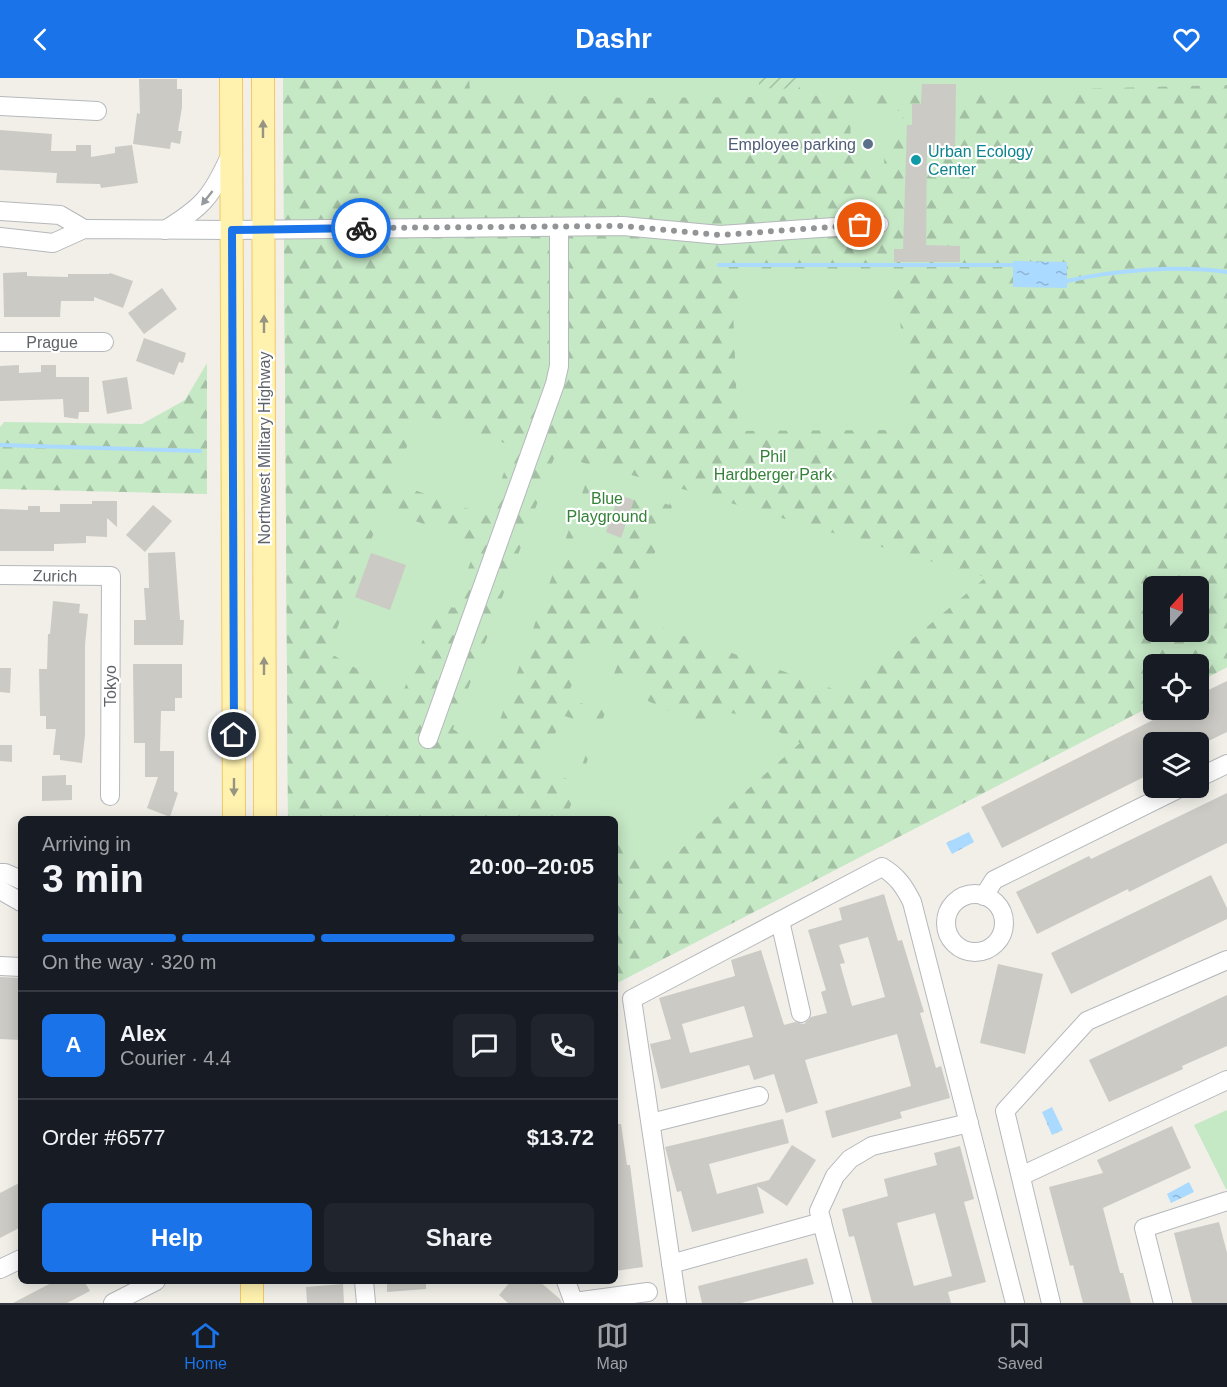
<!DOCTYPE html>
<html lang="en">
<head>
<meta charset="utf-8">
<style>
  body { margin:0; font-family:Arial,sans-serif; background:#20242c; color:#f1f3f6; height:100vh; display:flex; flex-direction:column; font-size:22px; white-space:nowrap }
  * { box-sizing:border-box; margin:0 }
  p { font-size:20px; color:#9ea1a6 }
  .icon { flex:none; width:33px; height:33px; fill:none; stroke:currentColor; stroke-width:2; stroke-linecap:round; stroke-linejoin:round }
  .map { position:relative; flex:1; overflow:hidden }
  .side { position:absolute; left:18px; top:738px; width:600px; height:468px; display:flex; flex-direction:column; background:#171b24; border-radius:9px; box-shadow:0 3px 15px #0003 }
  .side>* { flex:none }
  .needle { width:39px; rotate:21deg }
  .buttons { position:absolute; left:1143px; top:498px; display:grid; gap:12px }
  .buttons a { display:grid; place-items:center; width:66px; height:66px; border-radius:9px; background:#171b24; box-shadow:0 3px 15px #0003; font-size:30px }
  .pin { position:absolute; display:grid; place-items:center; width:51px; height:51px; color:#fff; margin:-26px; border:3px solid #fff; border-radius:50%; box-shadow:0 2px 6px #0007 }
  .courier { position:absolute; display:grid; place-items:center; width:60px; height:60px; margin:-30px; border:4px solid #1a73e8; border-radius:50%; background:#fff; color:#222; box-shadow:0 2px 8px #0007 }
  .overview em { font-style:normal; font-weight:600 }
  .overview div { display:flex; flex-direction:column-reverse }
  .overview { display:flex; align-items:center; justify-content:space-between; height:102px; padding:0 24px }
  h1 { font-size:39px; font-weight:600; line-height:45px }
  .bar { display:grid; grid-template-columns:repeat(4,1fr); gap:9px 6px; align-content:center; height:72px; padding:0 24px }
  .bar i { height:8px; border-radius:4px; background:#363941 }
  .bar .current { background:#1a73e8 }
  .bar p { grid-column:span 4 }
  .line { display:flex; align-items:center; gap:15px; padding:0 24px; border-top:2px solid #363941 }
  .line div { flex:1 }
  .round { display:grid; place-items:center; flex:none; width:63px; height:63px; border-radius:9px; background:#20242c }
  .cta { display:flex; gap:12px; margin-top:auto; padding:12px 24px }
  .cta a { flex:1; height:69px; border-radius:9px; background:#1a73e8; color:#fff; font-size:24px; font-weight:600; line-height:69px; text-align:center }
  .cta a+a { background:#20242c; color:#f1f3f6 }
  header { display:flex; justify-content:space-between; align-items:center; height:78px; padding:0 24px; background:#1a73e8; color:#fff; font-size:27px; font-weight:600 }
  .menu { display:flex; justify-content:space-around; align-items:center; height:84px; border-top:2px solid #363941; background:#171b24; font-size:16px; color:#9ea1a6 }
  .menu a { display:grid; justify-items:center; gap:3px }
  .menu .current { color:#1a73e8 }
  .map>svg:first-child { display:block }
</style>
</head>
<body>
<header><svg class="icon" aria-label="back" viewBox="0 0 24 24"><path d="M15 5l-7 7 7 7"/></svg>Dashr<svg class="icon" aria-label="heart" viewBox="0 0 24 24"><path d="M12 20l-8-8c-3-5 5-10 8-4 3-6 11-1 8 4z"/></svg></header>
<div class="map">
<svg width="1227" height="1225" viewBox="0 0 1227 1225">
  <defs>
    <pattern id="forest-firs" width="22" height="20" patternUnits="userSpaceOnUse" patternTransform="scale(1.5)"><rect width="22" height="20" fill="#c5e8c5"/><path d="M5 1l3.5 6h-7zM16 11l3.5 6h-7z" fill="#a3c0a4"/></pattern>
    <pattern id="garden-furrows" width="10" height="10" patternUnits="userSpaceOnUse" patternTransform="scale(1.5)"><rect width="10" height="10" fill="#c5e8c5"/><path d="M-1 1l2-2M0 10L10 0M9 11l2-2" fill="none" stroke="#a3c0a4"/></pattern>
    <pattern id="water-ripples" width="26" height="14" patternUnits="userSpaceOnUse" patternTransform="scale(1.5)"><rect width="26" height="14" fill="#aadaff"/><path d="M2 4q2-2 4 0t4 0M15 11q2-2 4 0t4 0" fill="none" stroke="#8eb4d2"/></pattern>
  </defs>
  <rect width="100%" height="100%" fill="#f1efe8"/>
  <!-- green -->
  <g fill="#c5e8c5" fill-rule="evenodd">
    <path d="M 283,0 L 1227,0 L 1227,589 L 1199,604 L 1198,586 L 1154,586 L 1153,627 L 615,906 L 615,741 L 288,741 ZM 1154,508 L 1198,508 L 1198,554 L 1154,554 Z"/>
    <polygon points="1227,1032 1227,1111 1226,1111 1194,1047"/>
  </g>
  <!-- forest -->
  <g fill="url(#forest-firs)" fill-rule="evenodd">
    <path d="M 283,0 L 469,0 L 470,13 L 626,20 L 759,19 L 1227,7 L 1227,589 L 1199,604 L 1198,586 L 1154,586 L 1153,627 L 615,906 L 615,760 L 662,788 L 800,665 L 747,637 L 711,633 L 706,651 L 648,623 L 644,603 L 620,595 L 569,732 L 584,741 L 288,741 ZM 851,31 L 903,33 L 902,60 L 885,60 L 884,89 L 870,89 L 871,74 L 850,73 ZM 748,193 L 887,195 L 887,225 L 898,224 L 912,352 L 738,353 L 733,232 ZM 419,335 L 513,368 L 489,438 L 394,405 ZM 556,375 L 592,388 L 488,675 L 453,651 ZM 598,387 L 645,401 L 647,397 L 676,408 L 669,427 L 635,414 L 609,487 L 569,472 ZM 679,410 L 985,499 L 985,500 L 847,616 L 631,539 ZM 383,431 L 477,466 L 454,530 L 437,524 L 402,617 L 328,574 ZM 1154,508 L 1198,508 L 1198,554 L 1154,554 ZM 587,565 L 621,577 L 601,632 L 567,620 ZM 562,637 L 596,649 L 576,704 L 542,692 Z"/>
    <polygon points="207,285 207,416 0,411 0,349 4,344 142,346 185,322"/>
  </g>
  <!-- garden -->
  <polygon fill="url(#garden-furrows)" points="759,0 800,0 800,11 759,10"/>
  <!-- water -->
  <g fill="url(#water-ripples)">
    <polygon points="1013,183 1067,184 1067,210 1013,209"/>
    <polygon points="969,754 974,764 952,776 946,765"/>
    <polygon points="1052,1029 1063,1052 1052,1057 1042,1034"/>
    <polygon points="1189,1104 1194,1114 1171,1125 1167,1116"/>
  </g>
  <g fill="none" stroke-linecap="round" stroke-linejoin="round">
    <!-- stream -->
    <g stroke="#aadaff" stroke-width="4">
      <polyline points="719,187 1016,187"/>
      <path d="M 1063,202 L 1067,203 C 1116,192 1178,187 1227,194"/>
      <polyline points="0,367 200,373"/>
    </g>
  </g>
  <!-- building -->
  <g fill="#cccac5" fill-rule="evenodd">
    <polygon points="139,1 177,1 177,11 182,11 182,29 178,53 182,53 180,66 171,64 170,71 133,66 137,35 140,36"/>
    <polygon points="922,6 956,6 955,73 927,72 926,167 960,168 960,184 894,184 894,171 903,171 907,47 912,47 912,26 921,26"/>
    <polygon points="0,52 52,56 51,73 76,73 76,67 91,67 91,79 115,75 115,69 132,67 138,105 101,110 100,106 56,105 57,95 0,92"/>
    <polygon points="27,194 27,198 68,199 68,196 109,196 110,195 133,203 123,230 94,219 94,223 61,223 60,239 4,239 3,195"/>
    <polygon points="162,210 177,231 144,256 128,235"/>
    <polygon points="144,260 186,275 183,285 179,284 174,297 136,283"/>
    <polygon points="19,287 19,295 41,294 41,287 56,287 56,299 89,299 89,334 79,334 78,341 64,339 63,321 0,323 0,288"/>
    <polygon points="127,299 132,331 107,336 102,303"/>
    <polygon points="619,417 634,422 621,460 606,454"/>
    <polygon points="92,423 117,423 117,449 107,440 107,459 86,458 86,465 54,466 54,473 0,473 0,431 28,432 28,428 40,428 40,434 60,434 60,426 92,426"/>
    <polygon points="153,427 172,443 145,474 126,457"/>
    <polygon points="175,474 180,542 184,542 183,567 134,567 134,542 146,542 144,510 149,510 148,475"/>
    <polygon points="371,475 406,487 390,532 355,519"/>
    <polygon points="53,523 80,526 79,535 88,536 85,567 85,657 82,685 60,682 60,677 53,677 56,651 46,651 46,638 40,638 39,591 47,591 48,556 50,556"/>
    <polygon points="133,586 182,586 182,620 175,620 175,633 161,633 160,673 174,673 174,713 178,715 170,739 147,730 158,699 145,699 145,665 134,665"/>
    <polygon points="0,590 11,590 10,615 0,614"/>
    <polygon points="1227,603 1227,654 1198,668 1198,664 1154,664 1154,694 1002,770 981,729 1155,641 1154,639 1168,632 1198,632 1198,617"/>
    <polygon points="0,667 12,667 12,684 0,683"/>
    <polygon points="66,697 66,707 72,707 72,722 42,723 42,698"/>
    <polygon points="1227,715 1227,765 1129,814 1128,811 1037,856 1016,814 1089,778 1091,781"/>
    <polygon points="1211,797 1227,830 1227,841 1071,916 1051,875"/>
    <path d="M 884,816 L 898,863 L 902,862 L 924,934 L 920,935 L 936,990 L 941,988 L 950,1020 L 900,1034 L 902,1040 L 832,1060 L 825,1033 L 911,1008 L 897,956 L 805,982 L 818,1025 L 786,1035 L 774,996 L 754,1002 L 749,987 L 661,1011 L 650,966 L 671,961 L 659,920 L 735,898 L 731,882 L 761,872 L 784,947 L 795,944 L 804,946 L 811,939 L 827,935 L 821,914 L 826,912 L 808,852 L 842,842 L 839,830 ZM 868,859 L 885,919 L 852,928 L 840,886 L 845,885 L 839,867 ZM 744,928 L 753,959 L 690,975 L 682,946 Z"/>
    <polygon points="998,886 1043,896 1025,976 980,965"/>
    <polygon points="0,899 21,900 21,962 0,961"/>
    <polygon points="1227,917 1227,968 1182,988 1183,991 1109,1024 1089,982"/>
    <polygon points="783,1041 789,1065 709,1086 717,1116 769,1102 792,1067 816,1082 787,1128 757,1108 764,1135 692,1154 681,1113 677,1114 665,1069"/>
    <polygon points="615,1046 621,1046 627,1087 630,1087 643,1189 615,1193"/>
    <polygon points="1172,1048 1191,1090 1103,1130 1120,1195 1123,1195 1131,1225 1083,1225 1073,1187 1070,1188 1049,1109 1103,1095 1097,1082"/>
    <path d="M 960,1068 L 974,1121 L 964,1124 L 986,1204 L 948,1214 L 951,1225 L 872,1225 L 854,1158 L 849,1159 L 842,1131 L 888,1118 L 884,1101 L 937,1087 L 934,1075 ZM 935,1135 L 952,1198 L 914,1208 L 897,1145 Z"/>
    <polygon points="21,1104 21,1149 0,1160 0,1115"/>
    <polygon points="1219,1144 1227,1175 1227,1225 1192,1225 1174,1155"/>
    <polygon points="807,1180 814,1206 741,1225 702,1225 698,1208"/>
    <polygon points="55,1203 84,1203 90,1213 67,1225 13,1225"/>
    <polygon points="387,1203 426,1203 426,1211 387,1214"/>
    <polygon points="511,1203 539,1203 560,1221 562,1225 508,1225 499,1217"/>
    <polygon points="343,1206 344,1225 307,1225 306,1209"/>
  </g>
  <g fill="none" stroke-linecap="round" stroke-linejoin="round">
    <!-- minor casing -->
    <g stroke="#b5b8bc" stroke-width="20">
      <g id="minor">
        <polyline points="0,28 97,33"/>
        <polyline points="0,133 60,137 84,151"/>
        <path d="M 165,152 C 203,129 212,118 230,78"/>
        <polyline points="0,159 53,165 84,151 232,152 623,148 720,157 879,146"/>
        <polyline points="0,264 104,264"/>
        <polyline points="0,497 111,498 110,718"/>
        <polyline points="428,661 555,306 559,288 559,149"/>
        <polyline points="1198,700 1227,686"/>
        <polyline points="0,795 5,795 21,802"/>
        <polyline points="0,812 21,824"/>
        <circle cx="975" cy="845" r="29"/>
        <polyline points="984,818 994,802 1180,710"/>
        <polyline points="780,843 801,935"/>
        <polyline points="0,888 21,889"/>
        <polyline points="651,1045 759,1018"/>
        <polyline points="1021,1098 1227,1002"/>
        <polyline points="671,1186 822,1144"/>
        <polyline points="0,1191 21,1181"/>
        <polyline points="364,1203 366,1225"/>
        <polyline points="566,1203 574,1225"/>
        <polyline points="574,1224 648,1214"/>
        <polyline points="113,1225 156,1203"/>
        <path d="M 677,1225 L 632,921 L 882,789 C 897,798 904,808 912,824 L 1015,1225"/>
        <polyline points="843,1225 819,1133 835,1098 850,1081 872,1068 969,1045"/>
        <polyline points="1051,1225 1005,1033 1087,943 1227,882"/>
        <polyline points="1163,1225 1144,1150 1227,1123"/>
      </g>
    </g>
    <!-- major casing -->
    <g stroke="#f2c960" stroke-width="24">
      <g id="major">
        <polyline points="231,0 234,741"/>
        <polyline points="263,0 265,741"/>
        <polyline points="252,1225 252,1203"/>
      </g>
    </g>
    <!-- minor -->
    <use href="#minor" stroke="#fff" stroke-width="18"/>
    <!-- major -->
    <use href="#major" stroke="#fff2af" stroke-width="22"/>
  </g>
  <!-- one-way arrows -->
  <defs><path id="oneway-solid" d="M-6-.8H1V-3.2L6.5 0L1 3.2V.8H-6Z" transform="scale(1.5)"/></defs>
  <g fill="#979581">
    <use href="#oneway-solid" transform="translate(263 51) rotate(-90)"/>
    <use href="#oneway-solid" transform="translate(264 246) rotate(-90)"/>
    <use href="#oneway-solid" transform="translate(264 588) rotate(-90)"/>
    <use href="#oneway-solid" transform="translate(234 709) rotate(90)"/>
  </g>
  <use fill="#979a9d" href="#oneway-solid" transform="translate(207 120) rotate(128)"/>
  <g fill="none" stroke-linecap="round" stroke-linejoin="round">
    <!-- done -->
    <polyline stroke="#929495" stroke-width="6" stroke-dasharray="0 10.8" points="361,150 623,148 720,157 860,147"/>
    <!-- route -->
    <polyline stroke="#1a73e8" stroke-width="8" points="234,657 232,152 361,150"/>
  </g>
  <!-- markers -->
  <circle fill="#5c6f8a" stroke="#fff" stroke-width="2" cx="868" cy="66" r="6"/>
  <circle fill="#0f9aa8" stroke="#fff" stroke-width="2" cx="916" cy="82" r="6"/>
  <g text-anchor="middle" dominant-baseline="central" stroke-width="4.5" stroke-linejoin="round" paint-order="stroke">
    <!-- service labels -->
    <g font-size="16" fill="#4e5e75" stroke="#fff" text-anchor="end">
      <text x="856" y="66">Employee parking</text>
    </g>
    <!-- culture labels -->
    <g font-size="16" fill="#0d838f" stroke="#fff" text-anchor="start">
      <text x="928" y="73">Urban Ecology<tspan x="928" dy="18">Center</tspan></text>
    </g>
    <!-- street labels -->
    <g font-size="16" fill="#5f6368" stroke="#fff">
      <text x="52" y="264">Prague</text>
      <text transform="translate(264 370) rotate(-90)">Northwest Military Highway</text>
      <text transform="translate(55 498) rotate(1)">Zurich</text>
      <text transform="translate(110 608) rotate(-90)">Tokyo</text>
    </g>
    <!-- park labels -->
    <g font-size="16" fill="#348238" stroke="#fff">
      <text x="773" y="378">Phil<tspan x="773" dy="18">Hardberger Park</tspan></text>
      <text x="607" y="420">Blue<tspan x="607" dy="18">Playground</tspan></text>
    </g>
  </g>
</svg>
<div class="buttons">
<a><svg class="needle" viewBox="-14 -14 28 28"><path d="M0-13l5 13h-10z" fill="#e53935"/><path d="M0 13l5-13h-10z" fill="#9ea1a6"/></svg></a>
<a><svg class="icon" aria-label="locate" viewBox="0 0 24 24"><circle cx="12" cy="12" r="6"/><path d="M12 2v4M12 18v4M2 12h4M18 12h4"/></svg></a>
<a><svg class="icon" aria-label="layers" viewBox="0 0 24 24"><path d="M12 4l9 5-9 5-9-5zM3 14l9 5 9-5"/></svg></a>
</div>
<div class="pin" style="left:860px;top:147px;background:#ea580c"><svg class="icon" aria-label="bag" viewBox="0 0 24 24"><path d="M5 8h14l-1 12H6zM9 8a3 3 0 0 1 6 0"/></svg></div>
<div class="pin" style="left:234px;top:657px;background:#1f2937"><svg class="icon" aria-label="home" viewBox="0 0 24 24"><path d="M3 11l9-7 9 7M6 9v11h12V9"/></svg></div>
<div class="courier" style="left:361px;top:150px"><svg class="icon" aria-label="bike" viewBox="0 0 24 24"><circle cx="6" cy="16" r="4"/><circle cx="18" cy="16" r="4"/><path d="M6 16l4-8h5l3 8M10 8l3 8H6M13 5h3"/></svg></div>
<section class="side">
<div class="overview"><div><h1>3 min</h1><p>Arriving in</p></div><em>20:00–20:05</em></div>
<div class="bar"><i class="current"></i><i class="current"></i><i class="current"></i><i></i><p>On the way · 320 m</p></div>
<div class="line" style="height:108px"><b class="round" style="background:#1a73e8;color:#fff">A</b><div><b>Alex</b><p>Courier · 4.4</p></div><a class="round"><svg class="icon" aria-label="chat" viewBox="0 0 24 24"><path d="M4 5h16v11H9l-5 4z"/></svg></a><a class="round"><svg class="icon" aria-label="phone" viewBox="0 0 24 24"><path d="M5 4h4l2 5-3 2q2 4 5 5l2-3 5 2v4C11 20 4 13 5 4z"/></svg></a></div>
<div class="line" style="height:78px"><div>Order #6577</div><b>$13.72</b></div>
<div class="cta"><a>Help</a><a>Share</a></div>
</section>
</div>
<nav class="menu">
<a class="current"><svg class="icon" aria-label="home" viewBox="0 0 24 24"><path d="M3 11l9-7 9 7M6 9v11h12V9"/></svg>Home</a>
<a><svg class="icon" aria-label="map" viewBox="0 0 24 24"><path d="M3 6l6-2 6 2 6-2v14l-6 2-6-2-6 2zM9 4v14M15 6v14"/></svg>Map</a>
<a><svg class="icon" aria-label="saved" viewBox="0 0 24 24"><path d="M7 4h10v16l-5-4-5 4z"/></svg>Saved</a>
</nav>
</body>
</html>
